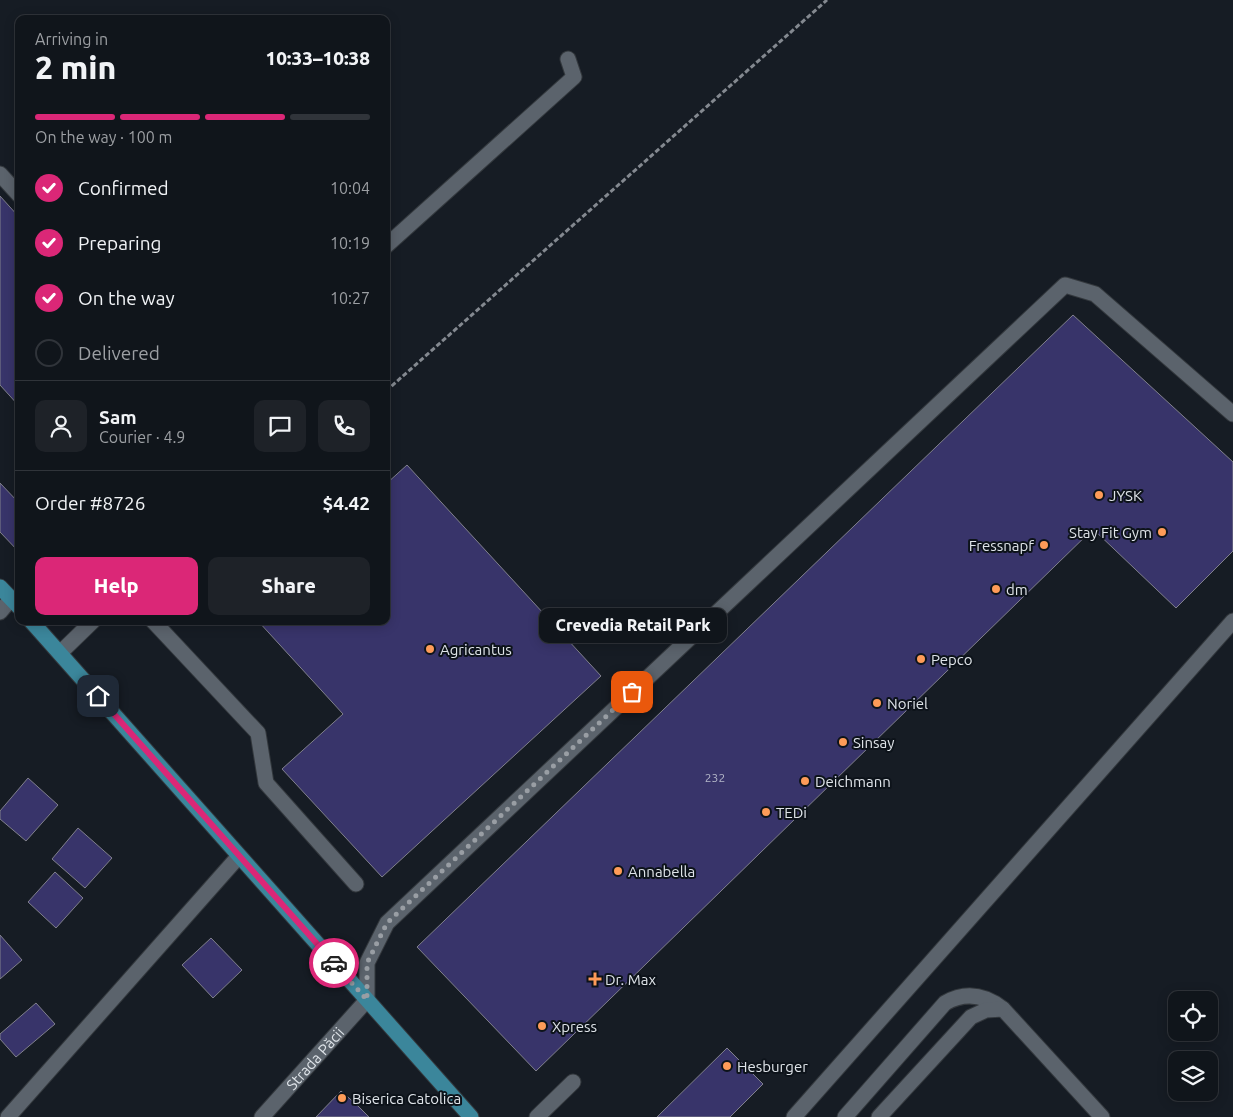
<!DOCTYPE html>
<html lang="en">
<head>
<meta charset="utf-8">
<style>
  body { margin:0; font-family:Ubuntu,sans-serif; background:#1e2228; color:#f1f3f6; height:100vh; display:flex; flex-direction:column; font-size:19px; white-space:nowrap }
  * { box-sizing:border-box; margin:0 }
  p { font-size:16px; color:#9c9fa3 }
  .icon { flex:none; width:28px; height:28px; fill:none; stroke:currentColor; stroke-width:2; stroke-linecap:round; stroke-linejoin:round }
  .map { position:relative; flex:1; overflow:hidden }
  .panel { position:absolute; left:15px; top:15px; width:375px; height:610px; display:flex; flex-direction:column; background:#10151b; border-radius:10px; box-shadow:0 2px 12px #0003,0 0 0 1px #30343a }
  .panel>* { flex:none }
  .buttons { position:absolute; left:1168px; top:991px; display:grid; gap:10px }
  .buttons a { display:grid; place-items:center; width:50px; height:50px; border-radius:10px; background:#10151b; box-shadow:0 2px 12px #0003,0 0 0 1px #30343a; font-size:25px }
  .pin { position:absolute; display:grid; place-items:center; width:42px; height:42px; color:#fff; margin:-21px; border-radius:10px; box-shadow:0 2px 8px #0006 }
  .courier { position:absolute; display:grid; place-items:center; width:50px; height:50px; margin:-25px; border:4px solid #db2777; border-radius:50%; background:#fff; color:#222; box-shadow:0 1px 6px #0007 }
  .bubble { position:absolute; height:35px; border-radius:10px; background:#10151b; box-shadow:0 2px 12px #0003,0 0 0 1px #30343a; font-size:16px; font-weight:800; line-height:35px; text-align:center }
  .headline em { font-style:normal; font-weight:800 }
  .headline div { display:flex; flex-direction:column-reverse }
  .headline { display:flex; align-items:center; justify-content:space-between; height:85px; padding:0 20px }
  h1 { font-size:32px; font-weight:800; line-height:38px }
  .bar { display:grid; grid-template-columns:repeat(4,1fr); gap:8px 5px; align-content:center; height:60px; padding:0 20px }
  .bar i { height:6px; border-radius:4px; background:#30343a }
  .bar .on { background:#db2777 }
  .bar p { grid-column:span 4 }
  .line { display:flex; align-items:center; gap:12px; padding:0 20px; border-top:1px solid #30343a }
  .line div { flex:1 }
  .round { display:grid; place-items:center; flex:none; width:52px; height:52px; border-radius:10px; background:#1e2228 }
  ol { padding:0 20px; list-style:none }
  li { display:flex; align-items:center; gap:15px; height:55px }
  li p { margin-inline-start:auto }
  li .icon { padding:5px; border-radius:50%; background:#db2777; color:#fff; stroke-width:4 }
  li:last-child { color:#9c9fa3 }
  li i { width:28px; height:28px; border:2px solid #30343a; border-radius:50% }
  .button { display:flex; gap:10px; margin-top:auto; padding:10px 20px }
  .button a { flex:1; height:58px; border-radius:10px; background:#db2777; color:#fff; font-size:20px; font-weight:800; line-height:58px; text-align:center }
  .button a+a { background:#1e2228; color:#f1f3f6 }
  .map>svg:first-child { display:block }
</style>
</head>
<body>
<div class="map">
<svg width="1233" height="1117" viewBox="0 0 1233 1117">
  <rect width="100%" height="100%" fill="#161c24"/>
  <!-- building -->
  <g fill="#38346a" stroke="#80808c">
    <polygon points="0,196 19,217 19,406 0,385"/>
    <polygon points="1073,315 1233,462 1233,551 1176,608 1093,529 536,1071 417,947"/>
    <polygon points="407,465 601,676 382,877 282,769 343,714 258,621 386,621 386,484"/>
    <polygon points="0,483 19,503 19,552 0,532"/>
    <polygon points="28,778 58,805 26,841 0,819 0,811"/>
    <polygon points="78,828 112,858 85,888 52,859"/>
    <polygon points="55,872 83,898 56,928 28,902"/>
    <polygon points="0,935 22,960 0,979"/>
    <polygon points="211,938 242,970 213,998 182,965"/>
    <polygon points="36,1003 55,1024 16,1057 0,1039 0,1034"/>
    <polygon points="727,1048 763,1084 730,1117 657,1117"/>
    <polygon points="341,1091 358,1106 369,1117 316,1117"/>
  </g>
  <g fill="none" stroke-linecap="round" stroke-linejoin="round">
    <!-- minor casing -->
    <g stroke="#33383d" stroke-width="17">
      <g id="minor">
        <polyline points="0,174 19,195"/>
        <polyline points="386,246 574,77 568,59"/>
        <polyline points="0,612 11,599"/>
        <polyline points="153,621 258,733 266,783 356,884"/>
        <polyline points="60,653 93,621"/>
        <polyline points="8,1117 239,856"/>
        <path id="s1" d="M 262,1117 L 367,1000 L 367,963 L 387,923 L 1065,285 L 1095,294 L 1233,414"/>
        <polyline points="537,1117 573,1082"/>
        <polyline points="794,1117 1233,621"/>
        <path d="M 845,1117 L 945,1003 C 966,991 985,995 1003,1009 L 1102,1117"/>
        <polyline points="879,1117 971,1017 986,1010 1003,1009"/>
      </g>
    </g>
    <!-- major casing -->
    <g stroke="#33383d" stroke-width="17">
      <g id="major">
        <polyline points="0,587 19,607"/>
        <polyline points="31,621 471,1117"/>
      </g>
    </g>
    <!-- path -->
    <polyline stroke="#848990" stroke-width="3" stroke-dasharray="5 2.5" stroke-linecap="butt" points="386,391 827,0"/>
    <!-- minor -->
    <use href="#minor" stroke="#5b636c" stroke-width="15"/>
    <!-- major -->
    <use href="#major" stroke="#3b869b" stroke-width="15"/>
  </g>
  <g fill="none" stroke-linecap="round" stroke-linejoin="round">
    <!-- done -->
    <polyline stroke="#999ea4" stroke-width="5" stroke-dasharray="0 9" points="334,963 367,1000 367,963 387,923 632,692"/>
    <!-- route -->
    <polyline stroke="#db2777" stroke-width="6" points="98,696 334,963"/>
  </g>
  <!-- markers -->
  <g fill="#fe9b58" stroke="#0d131a" stroke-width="2">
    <circle cx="1099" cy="495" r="5"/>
    <circle cx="1162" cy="532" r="5"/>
    <circle cx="1044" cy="545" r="5"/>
    <circle cx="996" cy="589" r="5"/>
    <circle cx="430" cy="649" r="5"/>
    <circle cx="921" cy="659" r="5"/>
    <circle cx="877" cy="703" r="5"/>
    <circle cx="843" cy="742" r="5"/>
    <circle cx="805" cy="781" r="5"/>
    <circle cx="766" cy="812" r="5"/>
    <circle cx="618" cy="871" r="5"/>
    <path d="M592.5 971.5h5v5h5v5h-5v5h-5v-5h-5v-5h5z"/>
    <circle cx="542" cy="1026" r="5"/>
    <circle cx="727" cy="1066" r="5"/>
    <circle cx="342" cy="1098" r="5"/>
  </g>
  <g text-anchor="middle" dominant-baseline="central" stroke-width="4" stroke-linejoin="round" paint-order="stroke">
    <!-- number labels -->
    <g font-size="12" fill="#b5b8c9">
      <text x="715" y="777">232</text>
    </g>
    <!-- poi labels -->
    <g font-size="15" fill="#dfe4e9" stroke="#0d131a" text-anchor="start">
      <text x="1109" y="495">JYSK</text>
      <text x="1152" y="532" text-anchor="end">Stay Fit Gym</text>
      <text x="1034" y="545" text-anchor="end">Fressnapf</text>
      <text x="1006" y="589">dm</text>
      <text x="440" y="649">Agricantus</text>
      <text x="931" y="659">Pepco</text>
      <text x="887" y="703">Noriel</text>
      <text x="853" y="742">Sinsay</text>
      <text x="815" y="781">Deichmann</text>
      <text x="776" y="812">TEDi</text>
      <text x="628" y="871">Annabella</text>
      <text x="605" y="979">Dr. Max</text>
      <text x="552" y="1026">Xpress</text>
      <text x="737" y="1066">Hesburger</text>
      <text x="352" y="1098">Biserica Catolica</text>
    </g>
    <!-- street labels -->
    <g font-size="15" fill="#dfe4e9" stroke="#0d131a">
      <text stroke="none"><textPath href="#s1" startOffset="79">Strada Păcii</textPath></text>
    </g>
  </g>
</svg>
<div class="buttons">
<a><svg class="icon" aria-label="locate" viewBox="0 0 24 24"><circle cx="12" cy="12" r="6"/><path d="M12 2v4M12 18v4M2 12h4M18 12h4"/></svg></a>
<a><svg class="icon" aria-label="layers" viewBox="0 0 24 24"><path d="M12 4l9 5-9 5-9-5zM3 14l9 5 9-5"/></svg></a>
</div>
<div class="pin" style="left:632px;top:692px;background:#ea580c"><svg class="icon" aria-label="bag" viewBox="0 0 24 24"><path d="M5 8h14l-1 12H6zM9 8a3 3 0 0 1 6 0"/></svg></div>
<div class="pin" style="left:98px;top:696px;background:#1f2937"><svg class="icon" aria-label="home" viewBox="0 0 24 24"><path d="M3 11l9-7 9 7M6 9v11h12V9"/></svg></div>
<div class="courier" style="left:334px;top:963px"><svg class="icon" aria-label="car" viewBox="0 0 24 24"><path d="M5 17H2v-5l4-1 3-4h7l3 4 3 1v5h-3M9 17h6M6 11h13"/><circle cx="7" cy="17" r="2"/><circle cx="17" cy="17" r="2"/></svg></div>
<div class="bubble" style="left:539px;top:608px;width:188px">Crevedia Retail Park</div>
<section class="panel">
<div class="headline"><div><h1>2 min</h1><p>Arriving in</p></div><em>10:33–10:38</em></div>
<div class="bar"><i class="on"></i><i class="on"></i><i class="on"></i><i></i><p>On the way · 100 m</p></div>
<ol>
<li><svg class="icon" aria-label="check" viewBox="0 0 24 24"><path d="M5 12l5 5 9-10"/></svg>Confirmed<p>10:04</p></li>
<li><svg class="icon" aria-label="check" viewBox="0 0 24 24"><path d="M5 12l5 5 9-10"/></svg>Preparing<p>10:19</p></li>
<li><svg class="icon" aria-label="check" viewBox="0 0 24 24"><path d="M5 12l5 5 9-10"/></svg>On the way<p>10:27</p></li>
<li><i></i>Delivered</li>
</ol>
<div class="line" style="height:90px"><a class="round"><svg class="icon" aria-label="person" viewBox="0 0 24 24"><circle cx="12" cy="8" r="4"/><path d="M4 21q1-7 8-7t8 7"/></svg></a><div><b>Sam</b><p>Courier · 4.9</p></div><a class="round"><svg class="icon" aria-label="chat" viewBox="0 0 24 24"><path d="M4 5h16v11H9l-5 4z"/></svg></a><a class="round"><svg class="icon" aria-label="phone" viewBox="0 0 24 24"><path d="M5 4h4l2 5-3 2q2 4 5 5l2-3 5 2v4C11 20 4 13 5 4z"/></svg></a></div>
<div class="line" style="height:65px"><div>Order #8726</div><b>$4.42</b></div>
<div class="button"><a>Help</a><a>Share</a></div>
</section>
</div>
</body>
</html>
